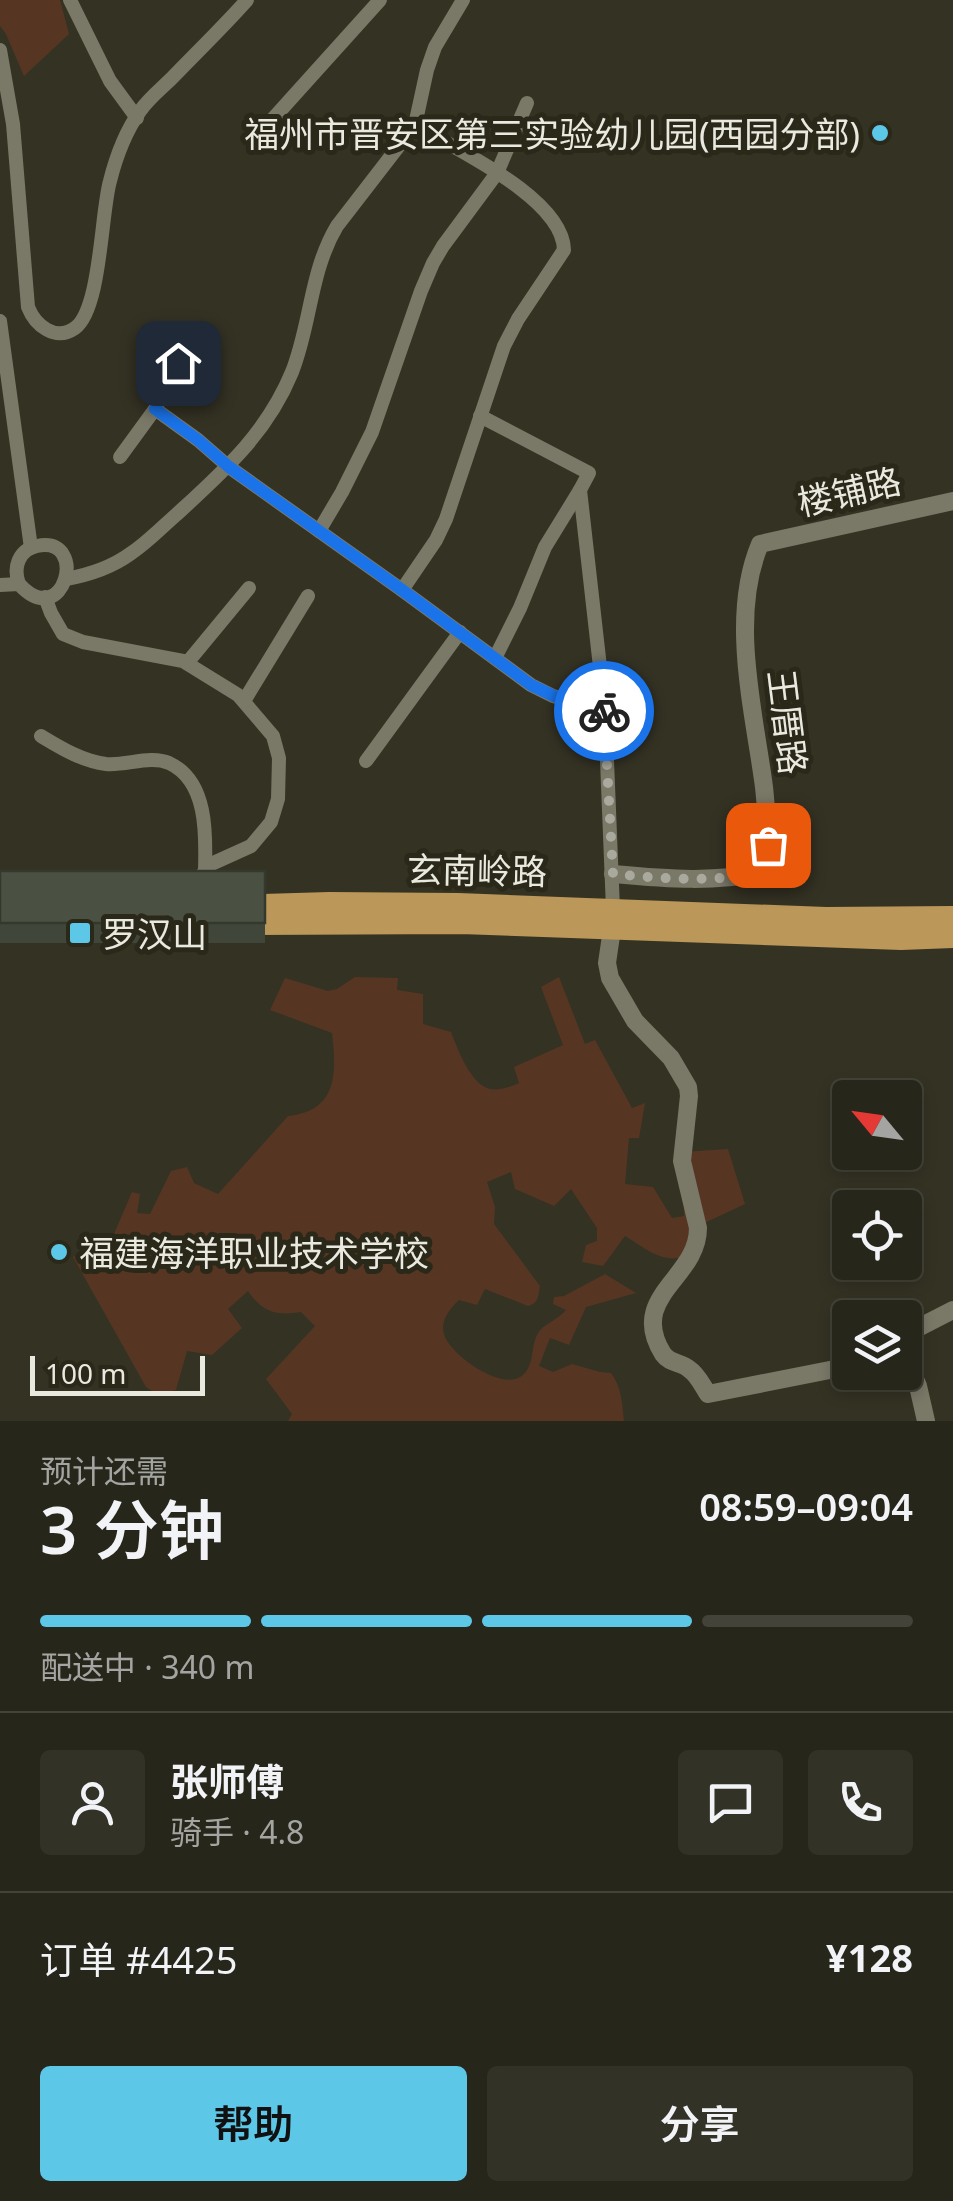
<!DOCTYPE html>
<html lang="zh">
<head>
<meta charset="utf-8">
<style>
  body { margin:0; font-family:"Noto Sans","Noto Sans SC",sans-serif; background:#333227; color:#f1f3f6; height:100vh; display:flex; flex-direction:column; font-size:38px; white-space:nowrap }
  * { box-sizing:border-box; margin:0 }
  p { font-size:32px; color:#a4a5a2 }
  .icon { flex:none; width:55px; height:55px; fill:none; stroke:currentColor; stroke-width:2; stroke-linecap:round; stroke-linejoin:round }
  .map { position:relative; height:1421px; overflow:hidden }
  .details { display:flex; flex-direction:column; background:#27261a; flex:1 }
  .details>* { flex:none }
  .needle { width:65px; rotate:299deg }
  .tools { position:absolute; left:832px; top:1080px; display:grid; gap:20px }
  .tools a { display:grid; place-items:center; width:90px; height:90px; border-radius:10px; background:#27261a; box-shadow:0 5px 15px #0003,0 0 0 2px #434339; font-size:50px }
  .scale { position:absolute; left:30px; bottom:25px; width:175px; box-sizing:border-box; padding-left:10px; border:5px solid #eae9e0; border-top:0; font-size:28px; line-height:35px; white-space:nowrap; color:#eae9e0; -webkit-text-stroke:8px #2a2819; paint-order:stroke }
  .pin { position:absolute; display:grid; place-items:center; width:85px; height:85px; color:#fff; margin:-42px; border-radius:20px; box-shadow:0 5px 15px #0006 }
  .courier { position:absolute; display:grid; place-items:center; width:100px; height:100px; margin:-50px; border:8px solid #1a73e8; border-radius:50%; background:#fff; color:#222; box-shadow:0 2px 12px #0007 }
  .summary em { font-style:normal; font-weight:600 }
  .summary div { display:flex; flex-direction:column-reverse }
  .summary { display:flex; align-items:center; justify-content:space-between; height:170px; padding:0 40px }
  h1 { font-size:65px; font-weight:600; line-height:75px }
  .bar { display:grid; grid-template-columns:repeat(4,1fr); gap:15px 10px; align-content:center; height:120px; padding:0 40px }
  .bar i { height:12px; border-radius:8px; background:#434339 }
  .bar .selected { background:#5cc7e7 }
  .bar p { grid-column:span 4 }
  .line { display:flex; align-items:center; gap:25px; padding:0 40px; border-top:2px solid #434339 }
  .line div { flex:1 }
  .round { display:grid; place-items:center; flex:none; width:105px; height:105px; border-radius:10px; background:#333227 }
  .cta { display:flex; gap:20px; margin-top:auto; padding:20px 40px }
  .cta a { flex:1; height:115px; border-radius:10px; background:#5cc7e7; color:#111; font-size:40px; font-weight:600; line-height:115px; text-align:center }
  .cta a+a { background:#333227; color:#f1f3f6 }
  .map>svg:first-child { display:block }
</style>
</head>
<body>
<div class="map">
<svg width="953" height="1421" viewBox="0 0 953 1421">
  <rect width="100%" height="100%" fill="#343223"/>
  <!-- green -->
  <g fill="#563622">
    <polygon points="0,0 60,0 69,34 24,76 6,34 0,26"/>
    <path d="M 355,977 L 398,978 L 397,990 L 423,994 L 423,1024 L 451,1032 C 457,1048 470,1082 487,1088 C 497,1092 510,1087 519,1083 L 514,1067 L 563,1045 L 541,987 L 559,977 L 585,1044 L 595,1040 L 632,1108 L 645,1103 L 639,1138 L 629,1138 L 625,1184 L 653,1187 L 672,1218 L 684,1216 L 682,1152 L 728,1149 L 745,1204 L 698,1226 L 679,1258 C 658,1261 642,1246 625,1236 L 603,1266 L 582,1262 L 586,1245 L 597,1241 L 597,1228 L 571,1189 L 554,1206 L 515,1189 L 511,1172 L 487,1182 L 495,1207 L 494,1224 L 540,1286 C 538,1296 539,1303 528,1306 L 485,1289 L 477,1305 L 459,1300 C 450,1308 440,1321 444,1334 C 449,1354 500,1390 520,1377 C 535,1368 530,1349 537,1335 C 542,1324 558,1320 566,1310 L 553,1304 L 554,1297 L 564,1296 L 605,1274 L 636,1293 L 586,1307 L 569,1345 L 550,1338 L 539,1366 L 553,1372 L 572,1364 L 600,1372 L 611,1373 C 622,1388 622,1403 624,1421 L 288,1421 L 292,1414 L 266,1379 L 315,1326 L 301,1312 C 277,1316 262,1312 248,1291 L 228,1309 L 242,1328 L 212,1355 L 187,1351 L 176,1390 C 163,1394 157,1395 146,1387 L 73,1257 L 82,1252 L 121,1251 L 114,1234 L 132,1192 L 140,1194 L 137,1213 L 150,1214 L 171,1171 L 187,1167 L 194,1183 L 218,1194 L 288,1116 C 337,1111 337,1074 332,1033 L 270,1010 L 285,978 L 328,991 L 337,989 Z"/>
  </g>
  <g fill="none" stroke-linecap="round" stroke-linejoin="round">
    <!-- minor -->
    <g stroke="#7a7867" stroke-width="14">
      <polyline points="70,0 110,81 137,118"/>
      <path d="M 0,50 L 13,124 L 28,307 C 35,325 55,342 75,328 C 101,309 101,212 110,181 C 116,157 126,131 140,111 C 149,98 162,88 172,78 C 197,52 223,27 247,0"/>
      <polyline points="252,142 380,0"/>
      <polyline points="0,321 31,548"/>
      <polyline points="155,409 198,440 229,467 402,590 531,685 553,696 605,711"/>
      <polyline points="480,416 589,473 580,490 605,711 613,909"/>
      <polyline points="120,457 155,409 195,328"/>
      <polyline points="319,531 342,492 372,432 421,291 433,263 443,246 497,173 527,103"/>
      <path d="M 66,579 C 88,575 112,567 130,554 C 147,543 162,527 177,514 C 224,471 267,433 292,372 C 311,324 310,271 337,226 L 415,125 L 427,70 L 435,47 L 463,0"/>
      <path d="M 0,585 L 19,584 C 64,634 90,535 37,546 C 18,550 13,568 19,584"/>
      <path d="M 402,590 L 436,540 L 446,519 L 504,346 L 518,319 L 564,250 C 563,198 455,149 415,125"/>
      <polyline points="45,597 51,613 63,634 83,642 183,661 238,695 273,736 279,758 278,799 271,822 251,846 209,865 194,886"/>
      <polyline points="495,658 520,608 545,547 580,490"/>
      <polyline points="187,663 249,588"/>
      <polyline points="244,701 308,596"/>
      <path d="M 41,736 C 61,748 82,761 106,764 C 126,766 150,755 169,763 C 208,781 206,835 205,870"/>
      <polyline points="366,761 460,632"/>
    </g>
    <!-- tertiary -->
    <g stroke="#7a7867" stroke-width="18">
      <path d="M 613,874 C 667,879 717,883 770,871 C 768,843 767,815 764,787 C 754,711 729,617 760,544 L 953,501"/>
      <path d="M 612,929 L 607,963 L 610,978 L 635,1021 L 671,1058 L 688,1087 L 689,1096 L 682,1161 L 698,1228 C 698,1279 627,1296 663,1354 C 670,1364 681,1362 689,1369 C 698,1375 702,1385 708,1394 L 850,1366"/>
      <polyline points="905,1337 912,1331 953,1310"/>
      <polyline points="905,1357 918,1386 926,1421"/>
    </g>
    <!-- primary -->
    <g stroke="#bb9759" stroke-width="22">
      <polyline points="233,906 329,903 458,904 826,918 953,917"/>
      <polyline points="233,924 461,923 901,939 953,937"/>
    </g>
  </g>
  <!-- wall -->
  <rect fill="#404639" x="0" y="871" width="265" height="72"/>
  <!-- building -->
  <rect fill="#4b5142" stroke="#34392e" stroke-width="2.5" x="0" y="871" width="265" height="52"/>
  <g fill="none" stroke-linecap="round" stroke-linejoin="round">
    <!-- done -->
    <path stroke="#aaa99e" stroke-width="10" stroke-dasharray="0 18" d="M 604,711 L 613,874 C 667,879 717,883 770,871 L 768,845"/>
    <!-- route -->
    <polyline stroke="#1a73e8" stroke-width="12" points="178,363 155,409 198,440 229,467 402,590 531,685 554,696 604,711"/>
  </g>
  <!-- markers -->
  <g fill="#5cc7e7" stroke="#2a2819" stroke-width="4">
    <circle cx="880" cy="133" r="10"/>
    <rect x="68" y="921" width="24" height="24" rx="5"/>
    <circle cx="59" cy="1252" r="10"/>
  </g>
  <g text-anchor="middle" dominant-baseline="central" stroke-width="10" stroke-linejoin="round" paint-order="stroke">
    <!-- poi labels -->
    <g font-size="35" fill="#eae9e0" stroke="#2a2819" text-anchor="start">
      <text x="860" y="133" text-anchor="end">福州市晋安区第三实验幼儿园(西园分部)</text>
      <text x="102" y="933">罗汉山</text>
      <text x="79" y="1252">福建海洋职业技术学校</text>
    </g>
    <!-- street labels -->
    <g font-size="35" fill="#eae9e0" stroke="#2a2819">
      <text transform="translate(849 491) rotate(-13)">楼铺路</text>
      <text transform="translate(788 722) rotate(83)">王厝路</text>
      <text transform="translate(477 870) rotate(1)">玄南岭路</text>
    </g>
  </g>
</svg>
<div class="tools">
<a><svg class="needle" viewBox="-14 -14 28 28"><path d="M0-13l5 13h-10z" fill="#e53935"/><path d="M0 13l5-13h-10z" fill="#a4a5a2"/></svg></a>
<a><svg class="icon" aria-label="locate" viewBox="0 0 24 24"><circle cx="12" cy="12" r="6"/><path d="M12 2v4M12 18v4M2 12h4M18 12h4"/></svg></a>
<a><svg class="icon" aria-label="layers" viewBox="0 0 24 24"><path d="M12 4l9 5-9 5-9-5zM3 14l9 5 9-5"/></svg></a>
</div>
<div class="scale">100 m</div>
<div class="pin" style="left:768px;top:845px;background:#ea580c"><svg class="icon" aria-label="bag" viewBox="0 0 24 24"><path d="M5 8h14l-1 12H6zM9 8a3 3 0 0 1 6 0"/></svg></div>
<div class="pin" style="left:178px;top:363px;background:#1f2937"><svg class="icon" aria-label="home" viewBox="0 0 24 24"><path d="M3 11l9-7 9 7M6 9v11h12V9"/></svg></div>
<div class="courier" style="left:604px;top:711px"><svg class="icon" aria-label="bike" viewBox="0 0 24 24"><circle cx="6" cy="16" r="4"/><circle cx="18" cy="16" r="4"/><path d="M6 16l4-8h5l3 8M10 8l3 8H6M13 5h3"/></svg></div>
</div>
<section class="details">
<div class="summary"><div><h1>3 分钟</h1><p>预计还需</p></div><em>08:59–09:04</em></div>
<div class="bar"><i class="selected"></i><i class="selected"></i><i class="selected"></i><i></i><p>配送中 · 340 m</p></div>
<div class="line" style="height:180px"><a class="round"><svg class="icon" aria-label="person" viewBox="0 0 24 24"><circle cx="12" cy="8" r="4"/><path d="M4 21q1-7 8-7t8 7"/></svg></a><div><b>张师傅</b><p>骑手 · 4.8</p></div><a class="round"><svg class="icon" aria-label="chat" viewBox="0 0 24 24"><path d="M4 5h16v11H9l-5 4z"/></svg></a><a class="round"><svg class="icon" aria-label="phone" viewBox="0 0 24 24"><path d="M5 4h4l2 5-3 2q2 4 5 5l2-3 5 2v4C11 20 4 13 5 4z"/></svg></a></div>
<div class="line" style="height:130px"><div>订单 #4425</div><b>¥128</b></div>
<div class="cta"><a>帮助</a><a>分享</a></div>
</section>
</body>
</html>
